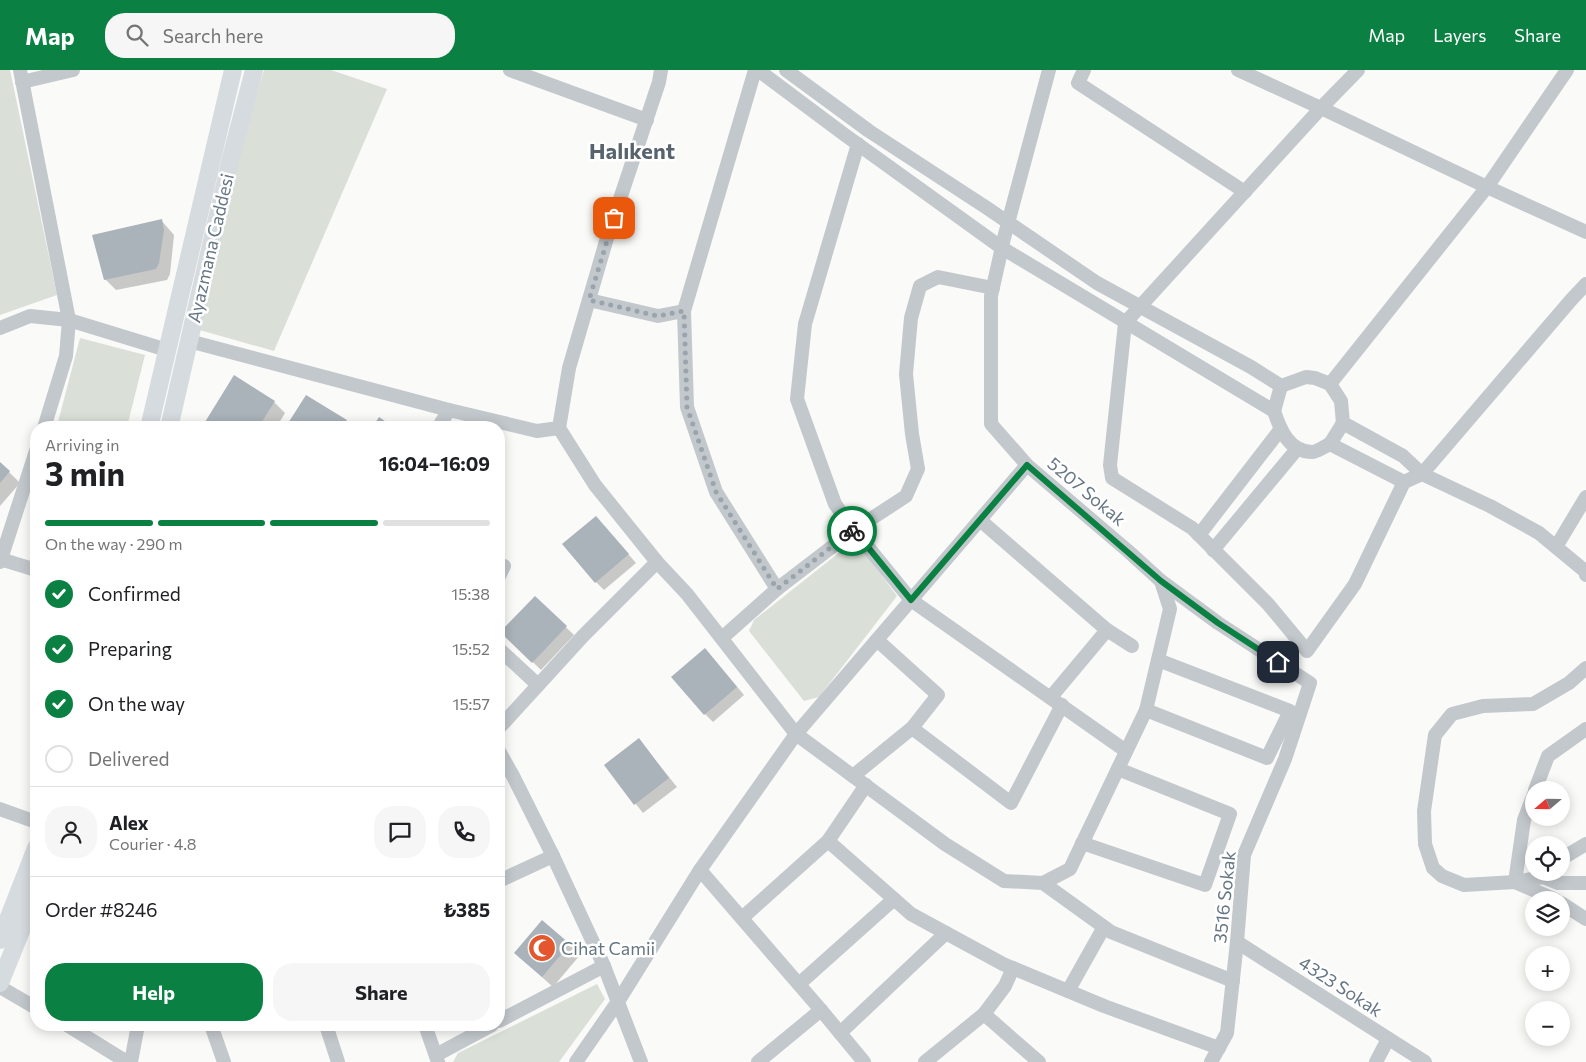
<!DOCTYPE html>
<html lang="en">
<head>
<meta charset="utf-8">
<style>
  body { margin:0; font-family:Commissioner,sans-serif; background:#f6f6f6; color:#202124; height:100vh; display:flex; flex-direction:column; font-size:19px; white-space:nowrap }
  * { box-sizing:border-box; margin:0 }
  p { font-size:16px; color:#757577 }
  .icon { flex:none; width:28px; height:28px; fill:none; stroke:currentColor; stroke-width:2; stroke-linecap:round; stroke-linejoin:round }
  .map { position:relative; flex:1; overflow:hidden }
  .drawer { position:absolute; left:30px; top:351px; width:475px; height:610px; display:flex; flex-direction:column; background:#fff; border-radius:20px; box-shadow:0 2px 12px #0003 }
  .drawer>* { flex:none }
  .needle { width:32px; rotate:250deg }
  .controls { position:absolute; left:1525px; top:711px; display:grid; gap:10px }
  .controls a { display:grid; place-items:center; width:45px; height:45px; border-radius:50%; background:#fff; box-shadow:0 2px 12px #0003; font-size:25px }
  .pin { position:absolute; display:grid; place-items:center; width:42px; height:42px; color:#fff; margin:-21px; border-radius:10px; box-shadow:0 2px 8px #0006 }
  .courier { position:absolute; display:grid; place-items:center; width:50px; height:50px; margin:-25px; border:4px solid #0b8043; border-radius:50%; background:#fff; color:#222; box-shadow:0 1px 6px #0007 }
  .head em { font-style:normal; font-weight:700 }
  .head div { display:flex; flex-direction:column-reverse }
  .head { display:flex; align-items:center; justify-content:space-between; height:85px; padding:0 15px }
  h1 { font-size:32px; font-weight:700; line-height:38px }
  .bar { display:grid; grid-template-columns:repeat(4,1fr); gap:8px 5px; align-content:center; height:60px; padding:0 15px }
  .bar i { height:6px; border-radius:4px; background:#e0e0e0 }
  .bar .active { background:#0b8043 }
  .bar p { grid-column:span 4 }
  .line { display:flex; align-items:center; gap:12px; padding:0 15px; border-top:1px solid #e0e0e0 }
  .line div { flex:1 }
  .round { display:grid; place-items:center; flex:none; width:52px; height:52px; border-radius:20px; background:#f6f6f6 }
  ol { padding:0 15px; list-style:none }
  li { display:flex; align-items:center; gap:15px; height:55px }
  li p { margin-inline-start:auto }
  li .icon { padding:5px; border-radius:50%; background:#0b8043; color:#fff; stroke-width:4 }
  li:last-child { color:#757577 }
  li i { width:28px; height:28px; border:2px solid #e0e0e0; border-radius:50% }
  .button { display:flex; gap:10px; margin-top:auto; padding:10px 15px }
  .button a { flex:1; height:58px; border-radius:20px; background:#0b8043; color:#fff; font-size:20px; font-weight:700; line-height:58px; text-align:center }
  .button a+a { background:#f6f6f6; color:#202124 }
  header { display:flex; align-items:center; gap:30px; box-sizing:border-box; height:70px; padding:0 25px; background:#0b8043; color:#fff }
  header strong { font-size:24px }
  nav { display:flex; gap:28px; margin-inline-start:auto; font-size:18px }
  .search { width:350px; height:45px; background:#f6f6f6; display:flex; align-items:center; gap:12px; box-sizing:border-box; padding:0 18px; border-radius:20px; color:#757577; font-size:19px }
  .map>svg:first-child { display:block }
</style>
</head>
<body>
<header>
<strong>Map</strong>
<div class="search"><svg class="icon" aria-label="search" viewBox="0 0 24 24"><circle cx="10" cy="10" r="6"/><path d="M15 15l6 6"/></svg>Search here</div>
<nav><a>Map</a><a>Layers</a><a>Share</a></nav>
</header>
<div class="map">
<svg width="1586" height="992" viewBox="0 0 1586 992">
  <rect width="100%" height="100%" fill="#fafaf8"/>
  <!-- green -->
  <g fill="#dadfd7">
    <polygon points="0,0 10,0 57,225 0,245"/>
    <polygon points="264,0 331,0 387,19 274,281 196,259 233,97"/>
    <polygon points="80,268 145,285 127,357 81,357 58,352"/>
    <polygon points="855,470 897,526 819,627 804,631 749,561 754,550"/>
    <polygon points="597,914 605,929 559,992 453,992 458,983"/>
  </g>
  <!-- shadow -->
  <g fill="#0003">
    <polygon points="161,150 174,165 170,204 167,210 116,220 105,209"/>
    <polygon points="274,332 285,343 276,358 213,358 207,352"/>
    <polygon points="346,351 352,358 287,358"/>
    <polygon points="0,393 20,413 0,436"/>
    <polygon points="604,456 636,493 604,520 596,512"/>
    <polygon points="535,527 574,565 541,600 502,562"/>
    <polygon points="713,588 744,625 713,652 705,644"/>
    <polygon points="639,670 677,717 643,743 605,695"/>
    <polygon points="569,874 580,885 553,917 515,883"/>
  </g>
  <!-- building -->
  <g fill="#aab3b9">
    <polygon points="162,149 164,160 159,193 156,199 104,210 92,165"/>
    <polygon points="234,305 275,331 258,358 214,358 205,352"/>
    <polygon points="306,325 347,350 342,358 285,358"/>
    <polygon points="379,347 395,358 372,358"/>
    <polygon points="0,392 10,401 0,413"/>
    <polygon points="596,446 629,484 595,513 562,474"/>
    <polygon points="535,526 567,556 532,593 500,562"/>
    <polygon points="705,578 737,617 704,645 671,607"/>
    <polygon points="639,668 669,708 634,735 604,695"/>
    <polygon points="542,850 570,874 542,907 514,883"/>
  </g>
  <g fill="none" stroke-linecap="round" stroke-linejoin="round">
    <!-- minor -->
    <g stroke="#c3c8cc" stroke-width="14">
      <polyline points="510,0 647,50"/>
      <polyline points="661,0 659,12 607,168 569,298 559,358 595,415 657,492 687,524 796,664 945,774 1004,811 1043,813 1070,799 1146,640 1170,539 1161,511"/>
      <polyline points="755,0 684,241 687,337 716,422 777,519"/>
      <path d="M 758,0 L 845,65 L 1002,178 L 1274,341 C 1280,359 1289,382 1312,382 C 1317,382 1325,376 1330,374 L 1404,412 L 1422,404 L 1490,436 L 1539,463 L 1585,501 L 1586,505"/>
      <polyline points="786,0 869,61 987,138 1097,213 1251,297 1281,316 1306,307 1315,308 1330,314 1341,331 1343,353 1403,386 1422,404 1571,230 1586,214"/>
      <polyline points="1049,0 1004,168 991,226 991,354 1027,395 1128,481 1161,511 1218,553 1310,613 1285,689 1244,785 1237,872 1227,963 1211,992"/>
      <polyline points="1084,0 1078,13 1245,122"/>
      <polyline points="1238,0 1321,38 1358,0"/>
      <polyline points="22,12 73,0"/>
      <polyline points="858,74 805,254 797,329 835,434 854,460 911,530 1126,681"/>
      <polyline points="589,230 658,246 684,241"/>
      <polyline points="0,258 30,246 69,250 20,0"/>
      <polyline points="189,271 449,340 537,361 559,358"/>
      <polyline points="1330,314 1487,117 1567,0"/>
      <polyline points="1274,341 1281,316"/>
      <polyline points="44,358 66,286 69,250 167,280"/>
      <polyline points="438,358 449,340"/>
      <polyline points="1330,374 1343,353"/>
      <polyline points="1404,412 1355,514 1307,581 1268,534 1192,458 1112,408 1110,395 1125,253 1321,38 1487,117 1586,162"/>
      <polyline points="980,450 1107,560 1051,627"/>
      <polyline points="1199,465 1280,360"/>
      <polyline points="1556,477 1586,427"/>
      <polyline points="1213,480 1297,379"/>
      <polyline points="0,489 36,500"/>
      <polyline points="0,492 36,381"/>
      <polyline points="499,494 504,496 499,506"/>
      <polyline points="1107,560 1132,576"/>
      <polyline points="722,568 777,519 854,460 906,426 918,399 912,364 906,304 911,248 920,216 938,207 993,218"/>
      <polyline points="499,579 538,615"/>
      <polyline points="1146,640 1267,688 1290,641 1158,590"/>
      <polyline points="499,658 583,566 657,492"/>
      <polyline points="912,658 1011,733 1062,635"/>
      <polyline points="499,681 513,706 553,786 604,896 641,992"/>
      <polyline points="853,706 912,658 938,625 877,570"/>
      <polyline points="1535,720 1548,686 1586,659"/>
      <polyline points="0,739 36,752"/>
      <polyline points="828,771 911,844 1003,894 1104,936 1219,978"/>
      <polyline points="1082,773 1205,815 1230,744 1118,699"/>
      <polyline points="1561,789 1586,774"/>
      <polyline points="700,800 821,940 864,992"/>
      <polyline points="1546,802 1543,807 1515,812 1464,815 1442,806 1433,798 1425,774 1424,741 1435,665 1452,644 1483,636 1533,634 1569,613 1586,598"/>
      <polyline points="1543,807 1558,813 1586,813"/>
      <polyline points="499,811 553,786"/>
      <polyline points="1515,812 1524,750 1534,724"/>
      <polyline points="1515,812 1556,830"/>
      <polyline points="1043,813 1111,862 1233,911"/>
      <polyline points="1561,833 1586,849"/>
      <polyline points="742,848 828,771 866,715"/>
      <polyline points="1237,872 1425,992"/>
      <polyline points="799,914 894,829"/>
      <polyline points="0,917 36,938"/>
      <polyline points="1068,921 1104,857"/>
      <polyline points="984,944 1039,992"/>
      <polyline points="499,951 604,896"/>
      <polyline points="67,955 127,992"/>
      <polyline points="211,955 224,992"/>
      <polyline points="326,955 338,992"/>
      <polyline points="425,955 438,992"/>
      <polyline points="840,963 946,863"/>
      <polyline points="436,985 492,955"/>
      <polyline points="131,992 138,955"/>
      <polyline points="576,992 619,930 700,800 796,664 1027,395"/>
      <polyline points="758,992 821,940"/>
      <polyline points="925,992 984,944 1005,916 1013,898"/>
      <polyline points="1376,992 1388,969"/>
    </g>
    <!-- major -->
    <g stroke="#d6dbdf" stroke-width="18">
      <polyline points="149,358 233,0"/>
      <polyline points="169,358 231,88 254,0"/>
      <polyline points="0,870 36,778"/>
      <polyline points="0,913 36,824"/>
    </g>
  </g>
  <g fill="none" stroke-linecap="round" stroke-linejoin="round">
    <!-- done -->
    <polyline stroke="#99a4ac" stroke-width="5" stroke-dasharray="0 9" points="614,148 589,230 658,246 684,241 687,337 716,422 777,519 852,461"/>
    <!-- route -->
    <polyline stroke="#0b8043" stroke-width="6" points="852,461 854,460 911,530 1027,395 1161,511 1218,553 1278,592"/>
  </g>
  <!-- icons -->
  <defs>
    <g id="mosque-disc" transform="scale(1.4375)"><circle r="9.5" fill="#e4572e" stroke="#fff"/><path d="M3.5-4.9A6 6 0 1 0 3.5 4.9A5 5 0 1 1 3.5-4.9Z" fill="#fff"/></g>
  </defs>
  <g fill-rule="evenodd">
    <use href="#mosque-disc" x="542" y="878"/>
  </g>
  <g text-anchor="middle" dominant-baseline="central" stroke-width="5" stroke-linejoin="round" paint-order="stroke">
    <!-- street labels -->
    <g font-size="18" fill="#657683" stroke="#fff">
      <text transform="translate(210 178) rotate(-77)">Ayazmana Caddesi</text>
      <text transform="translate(1087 421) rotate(40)">5207 Sokak</text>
      <text transform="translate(1224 827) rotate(-84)">3516 Sokak</text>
      <text transform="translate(1341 916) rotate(33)">4323 Sokak</text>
    </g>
    <!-- poi labels -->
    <g font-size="18" fill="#657683" stroke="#fff" text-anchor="start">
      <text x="561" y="878">Cihat Camii</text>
    </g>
    <!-- district labels -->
    <g font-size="22" font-weight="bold" fill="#57646e" stroke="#fff">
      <text x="632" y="80">Halıkent</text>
    </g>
  </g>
</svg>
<div class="controls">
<a><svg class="needle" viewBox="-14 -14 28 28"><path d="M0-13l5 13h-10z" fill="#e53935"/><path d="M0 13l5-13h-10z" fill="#757577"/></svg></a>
<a><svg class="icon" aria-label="locate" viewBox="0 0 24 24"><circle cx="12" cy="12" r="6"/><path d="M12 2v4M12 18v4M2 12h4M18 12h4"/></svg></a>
<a><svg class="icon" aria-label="layers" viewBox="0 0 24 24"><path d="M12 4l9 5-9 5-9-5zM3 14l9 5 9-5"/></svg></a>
<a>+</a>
<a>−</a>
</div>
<div class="pin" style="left:614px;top:148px;background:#ea580c"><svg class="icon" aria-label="bag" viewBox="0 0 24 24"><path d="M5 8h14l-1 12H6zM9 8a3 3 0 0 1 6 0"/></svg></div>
<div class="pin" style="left:1278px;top:592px;background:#1f2937"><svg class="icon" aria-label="home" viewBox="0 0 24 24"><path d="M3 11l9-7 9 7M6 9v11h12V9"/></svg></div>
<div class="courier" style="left:852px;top:461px"><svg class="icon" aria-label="bike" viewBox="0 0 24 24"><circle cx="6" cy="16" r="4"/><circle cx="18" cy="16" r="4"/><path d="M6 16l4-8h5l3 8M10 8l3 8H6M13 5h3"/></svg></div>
<section class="drawer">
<div class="head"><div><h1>3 min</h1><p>Arriving in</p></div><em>16:04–16:09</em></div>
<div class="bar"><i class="active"></i><i class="active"></i><i class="active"></i><i></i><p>On the way · 290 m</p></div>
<ol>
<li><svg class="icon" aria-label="check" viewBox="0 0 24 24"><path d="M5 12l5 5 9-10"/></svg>Confirmed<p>15:38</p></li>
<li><svg class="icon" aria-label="check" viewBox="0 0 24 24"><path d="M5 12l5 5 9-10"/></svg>Preparing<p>15:52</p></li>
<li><svg class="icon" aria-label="check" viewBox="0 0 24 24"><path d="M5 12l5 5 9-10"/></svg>On the way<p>15:57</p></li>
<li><i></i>Delivered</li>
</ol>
<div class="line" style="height:90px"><a class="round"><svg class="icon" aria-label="person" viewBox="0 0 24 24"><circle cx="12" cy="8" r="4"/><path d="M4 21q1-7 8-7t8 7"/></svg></a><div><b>Alex</b><p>Courier · 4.8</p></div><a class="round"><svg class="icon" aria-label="chat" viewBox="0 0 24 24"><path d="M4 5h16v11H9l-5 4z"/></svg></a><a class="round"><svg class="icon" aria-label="phone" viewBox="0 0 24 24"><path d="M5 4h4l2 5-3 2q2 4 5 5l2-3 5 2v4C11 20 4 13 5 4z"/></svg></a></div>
<div class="line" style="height:65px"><div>Order #8246</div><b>₺385</b></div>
<div class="button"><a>Help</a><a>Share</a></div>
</section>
</div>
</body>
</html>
